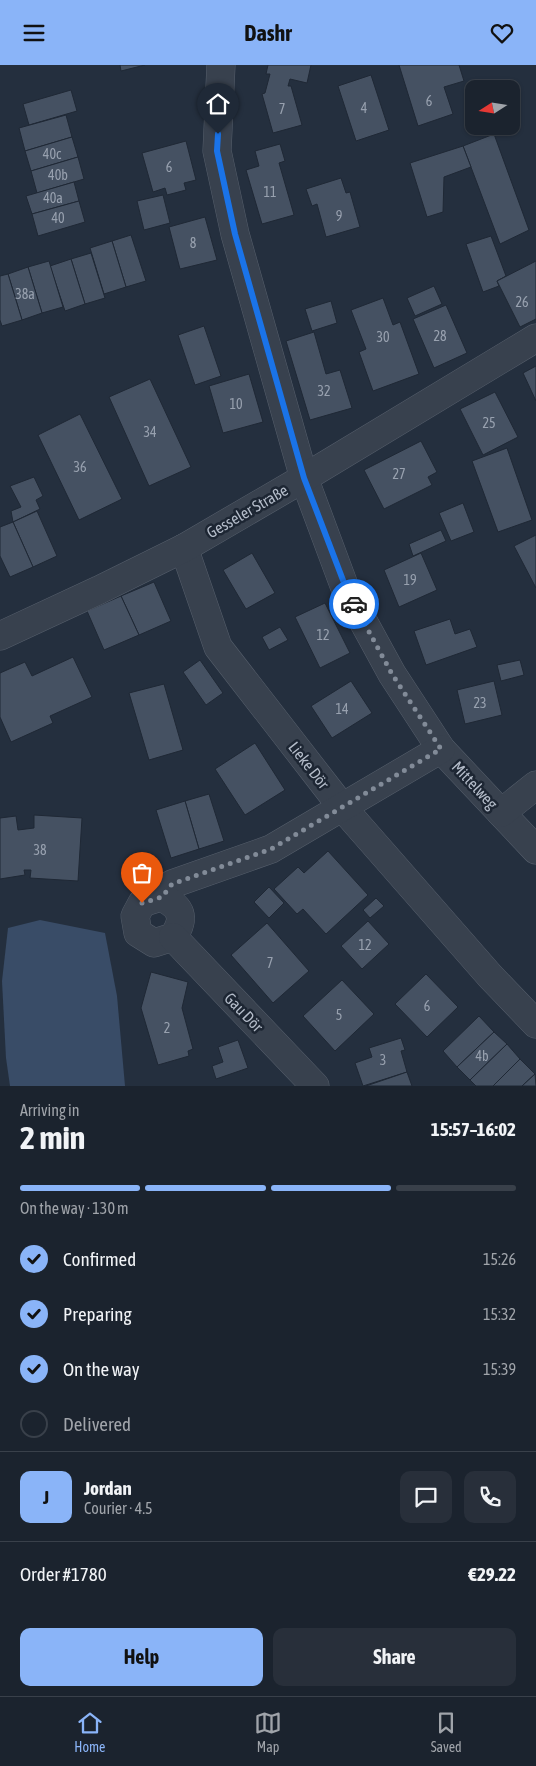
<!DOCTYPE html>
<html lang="en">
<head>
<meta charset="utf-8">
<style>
  body { margin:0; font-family:"Asap Condensed",sans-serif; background:#282f3a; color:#f1f3f6; height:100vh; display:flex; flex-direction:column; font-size:19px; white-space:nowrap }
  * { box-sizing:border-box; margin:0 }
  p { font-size:16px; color:#a0a4aa }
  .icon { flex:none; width:28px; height:28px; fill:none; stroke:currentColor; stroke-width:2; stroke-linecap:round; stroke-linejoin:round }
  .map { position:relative; height:1021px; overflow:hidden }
  .panel { display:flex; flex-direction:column; background:#1b232e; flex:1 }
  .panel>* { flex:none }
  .needle { width:32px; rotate:258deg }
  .controls { position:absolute; left:465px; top:15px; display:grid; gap:10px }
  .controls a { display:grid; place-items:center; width:55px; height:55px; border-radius:10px; background:#1b232e; box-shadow:0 1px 4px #0004,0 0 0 1px #39404a; font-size:25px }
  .pin { position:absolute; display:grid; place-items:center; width:42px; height:42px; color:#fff; margin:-51px -21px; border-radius:50% 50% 50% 0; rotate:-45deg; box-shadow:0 0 5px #0007 }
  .pin .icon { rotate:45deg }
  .courier { position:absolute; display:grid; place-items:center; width:50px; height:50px; margin:-25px; border:4px solid #1a73e8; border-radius:50%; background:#fff; color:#222; box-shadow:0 1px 6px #0007 }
  .head em { font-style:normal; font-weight:700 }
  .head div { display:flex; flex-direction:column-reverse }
  .head { display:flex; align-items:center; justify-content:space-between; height:85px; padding:0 20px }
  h1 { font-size:32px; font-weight:700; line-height:38px }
  .bar { display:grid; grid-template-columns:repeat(4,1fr); gap:8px 5px; align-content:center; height:60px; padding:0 20px }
  .bar i { height:6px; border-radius:4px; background:#39404a }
  .bar .on { background:#8ab4f8 }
  .bar p { grid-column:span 4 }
  .line { display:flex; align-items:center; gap:12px; padding:0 20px; border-top:1px solid #39404a }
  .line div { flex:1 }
  .round { display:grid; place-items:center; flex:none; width:52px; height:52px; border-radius:10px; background:#282f3a }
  ol { padding:0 20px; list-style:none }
  li { display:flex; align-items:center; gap:15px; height:55px }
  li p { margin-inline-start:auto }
  li .icon { padding:5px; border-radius:50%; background:#8ab4f8; color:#111; stroke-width:4 }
  li:last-child { color:#a0a4aa }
  li i { width:28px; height:28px; border:2px solid #39404a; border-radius:50% }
  .cta { display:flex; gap:10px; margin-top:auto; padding:10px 20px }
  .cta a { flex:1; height:58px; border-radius:10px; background:#8ab4f8; color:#111; font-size:20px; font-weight:700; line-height:58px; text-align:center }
  .cta a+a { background:#282f3a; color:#f1f3f6 }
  header { display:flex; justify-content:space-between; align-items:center; height:65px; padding:0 20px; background:#8ab4f8; color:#111; font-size:22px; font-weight:700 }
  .tab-bar { display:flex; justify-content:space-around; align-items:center; height:70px; border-top:1px solid #39404a; background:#1b232e; font-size:14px; color:#a0a4aa }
  .tab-bar a { display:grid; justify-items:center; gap:2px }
  .tab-bar .on { color:#8ab4f8 }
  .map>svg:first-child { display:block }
</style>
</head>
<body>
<header><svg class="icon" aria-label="menu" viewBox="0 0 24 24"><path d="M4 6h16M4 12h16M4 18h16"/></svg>Dashr<svg class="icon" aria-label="heart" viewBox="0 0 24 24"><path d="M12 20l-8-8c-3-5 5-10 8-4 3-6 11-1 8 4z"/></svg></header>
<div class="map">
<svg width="536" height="1021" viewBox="0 0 536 1021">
  <rect width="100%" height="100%" fill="#242f3e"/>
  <!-- water -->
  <polygon fill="#394c67" points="40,855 105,868 117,931 125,1021 10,1021 6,993 2,916 8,863"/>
  <!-- building -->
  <g fill="#455162" stroke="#1f2835">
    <polygon points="120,0 145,0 121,6"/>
    <polygon points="268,0 311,0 307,18 290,14 288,21 291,21 302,60 273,68 262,29 265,28 270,9 266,9"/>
    <polygon points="399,0 459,0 464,16 444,22 453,49 418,61"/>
    <polygon points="371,10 389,65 356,76 338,21"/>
    <polygon points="71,25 77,46 29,60 23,39"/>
    <polygon points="66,50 72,72 25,86 19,63"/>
    <polygon points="494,69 529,165 500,179 463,81"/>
    <polygon points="72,72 78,92 31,106 25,86"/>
    <polygon points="186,76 196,115 184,118 186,125 167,130 165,123 153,127 142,88"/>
    <polygon points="280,79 285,96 279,98 294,150 262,159 246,105 259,101 255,86"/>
    <polygon points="463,81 471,102 444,112 443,147 427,152 410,98"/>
    <polygon points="78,92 84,114 37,128 31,106"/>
    <polygon points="341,113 346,128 350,127 360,162 326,172 317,139 312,141 306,124"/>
    <polygon points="74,117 79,136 32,149 26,131"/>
    <polygon points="163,130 170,158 144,165 137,136"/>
    <polygon points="79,136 85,157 38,171 32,149"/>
    <polygon points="205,152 217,195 180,204 169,162"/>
    <polygon points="131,170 146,216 126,222 112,176"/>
    <polygon points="491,171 506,211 497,216 499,221 483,227 466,179"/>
    <polygon points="112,176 126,222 104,229 90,183"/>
    <polygon points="91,188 105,233 85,239 71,194"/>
    <polygon points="71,194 85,239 65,246 50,201"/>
    <polygon points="49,196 63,242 42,248 28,202"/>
    <polygon points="536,196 536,254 520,262 497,216"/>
    <polygon points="28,202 42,248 22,255 8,209"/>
    <polygon points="8,209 22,255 2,261 0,255 0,211"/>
    <polygon points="434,221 442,239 415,251 407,233"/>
    <polygon points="383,233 393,260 400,257 419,309 373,326 359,287 366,284 351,245"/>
    <polygon points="331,236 337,258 312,266 305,244"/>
    <polygon points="446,240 467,288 434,303 413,254"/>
    <polygon points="204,261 221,311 195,320 178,270"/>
    <polygon points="314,267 326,309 340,305 352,343 310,355 286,276"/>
    <polygon points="536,301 536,336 523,308"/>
    <polygon points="249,309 263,357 223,368 209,321"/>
    <polygon points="150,314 191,402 149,421 109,332"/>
    <polygon points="495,327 518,372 483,390 460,344"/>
    <polygon points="80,349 122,434 79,455 38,370"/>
    <polygon points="421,376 437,407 428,412 432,420 384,444 364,405"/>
    <polygon points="507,383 532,455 498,467 472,396"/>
    <polygon points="34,412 43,431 36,435 40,444 13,457 11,446 21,442 10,421"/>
    <polygon points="463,438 474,467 451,476 439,448"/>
    <polygon points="37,446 57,491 33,502 13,457"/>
    <polygon points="13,457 33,502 10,512 0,491 0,462"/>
    <polygon points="441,465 446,476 413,491 409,479"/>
    <polygon points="536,470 536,523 514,481"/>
    <polygon points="252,488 275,528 246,544 223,505"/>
    <polygon points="421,488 437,525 399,542 384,505"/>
    <polygon points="154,517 171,556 139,570 121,531"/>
    <polygon points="121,531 139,570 104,585 87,546"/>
    <polygon points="325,538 350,588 320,603 295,552"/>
    <polygon points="450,554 455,569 470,564 477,582 426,600 414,566"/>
    <polygon points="280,562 288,575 269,585 262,572"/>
    <polygon points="73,592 92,632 50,651 53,658 11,677 0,652 0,608 25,597 32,611"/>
    <polygon points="200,595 223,628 206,640 183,607"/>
    <polygon points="520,595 524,610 501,616 497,600"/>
    <polygon points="351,616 372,648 332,673 311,641"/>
    <polygon points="494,616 502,650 465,659 457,625"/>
    <polygon points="164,619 183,685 149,695 129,628"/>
    <polygon points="255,678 285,725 245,750 215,704"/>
    <polygon points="209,729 224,776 199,784 185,736"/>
    <polygon points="185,736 199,784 171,793 156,745"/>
    <polygon points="34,750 82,753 78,816 30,813 31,805 24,805 25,810 0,814 0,753 16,751 18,765 34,763"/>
    <polygon points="328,786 368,830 326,869 303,844 297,849 274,824 298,802 304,808"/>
    <polygon points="269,822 284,838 269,853 254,837"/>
    <polygon points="376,833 384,841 370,853 363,845"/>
    <polygon points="368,856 389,879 362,904 341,881"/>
    <polygon points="267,858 309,906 273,938 231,890"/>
    <polygon points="151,907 188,917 182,943 193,984 188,986 189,991 158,1000 141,943"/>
    <polygon points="426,909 458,942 427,972 395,939"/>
    <polygon points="342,915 374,949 335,986 303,951"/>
    <polygon points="479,951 494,967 457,1002 443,986"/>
    <polygon points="494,967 507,979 470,1015 457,1002"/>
    <polygon points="401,973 405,985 401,986 407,1007 363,1021 355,998 372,992 369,983"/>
    <polygon points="238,975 248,1003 216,1014 212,1001 223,997 218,982"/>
    <polygon points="507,979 520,994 493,1021 476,1021 470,1015"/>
    <polygon points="520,994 535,1009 522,1021 493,1021"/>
    <polygon points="407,1007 412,1021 366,1021"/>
    <polygon points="535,1009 536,1021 522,1021"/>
  </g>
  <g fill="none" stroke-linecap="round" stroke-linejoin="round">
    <!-- minor casing -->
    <g stroke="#565f6c" stroke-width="29">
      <g id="minor">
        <polyline points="221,0 217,86 235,169 304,413 345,523 392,609 441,684 536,785"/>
        <polyline points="184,483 218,582 342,742 490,911 536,959"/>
        <polyline points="0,571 99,525 184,483 304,413 536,273"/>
        <polyline points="501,748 536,720"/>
        <polyline points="161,832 172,819 271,784 441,684"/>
        <path d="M 161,832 C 182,842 186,853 173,872 L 154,878 L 138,868 L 135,851 L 142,838 Z"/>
        <polyline points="173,872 315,1021"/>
      </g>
    </g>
    <!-- minor -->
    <use href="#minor" stroke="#38414e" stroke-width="28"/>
  </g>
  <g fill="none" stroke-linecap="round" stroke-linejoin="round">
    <!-- done -->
    <polyline stroke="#828b98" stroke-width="5" stroke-dasharray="0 9" points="142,838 162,832 172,819 271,784 441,684 392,609 354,539"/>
    <!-- route -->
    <polyline stroke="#1a73e8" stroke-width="6" points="218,69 217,86 235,169 304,413 346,523 354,539"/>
  </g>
  <g text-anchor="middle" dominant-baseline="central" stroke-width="5" stroke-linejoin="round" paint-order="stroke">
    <!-- number labels -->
    <g font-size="14" fill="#98a1af">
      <text x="429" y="36">6</text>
      <text x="364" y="43">4</text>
      <text x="282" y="44">7</text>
      <text x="52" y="89">40c</text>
      <text x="169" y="102">6</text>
      <text x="58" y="110">40b</text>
      <text x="270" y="127">11</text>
      <text x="53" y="133">40a</text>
      <text x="339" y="151">9</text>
      <text x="58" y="153">40</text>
      <text x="193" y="178">8</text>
      <text x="25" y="229">38a</text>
      <text x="522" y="237">26</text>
      <text x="440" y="271">28</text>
      <text x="383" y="272">30</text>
      <text x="324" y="326">32</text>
      <text x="236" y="339">10</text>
      <text x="489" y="358">25</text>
      <text x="150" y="367">34</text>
      <text x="80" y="402">36</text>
      <text x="399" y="409">27</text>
      <text x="410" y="515">19</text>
      <text x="323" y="570">12</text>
      <text x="480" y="638">23</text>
      <text x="342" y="644">14</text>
      <text x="40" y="785">38</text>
      <text x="365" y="880">12</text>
      <text x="270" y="898">7</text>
      <text x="427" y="941">6</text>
      <text x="339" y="950">5</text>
      <text x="167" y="963">2</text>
      <text x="482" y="991">4b</text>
      <text x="383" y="995">3</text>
    </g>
    <!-- street labels -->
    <g font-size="16" fill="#b4bcc9" stroke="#1d2633">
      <text transform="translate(247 446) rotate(-30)">Gesseler Straße</text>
      <text transform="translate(309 700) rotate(52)">Lieke Dör</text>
      <text transform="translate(475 720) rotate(47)">Mittelweg</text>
      <text transform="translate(244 947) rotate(46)">Gau Dör</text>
    </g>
  </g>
</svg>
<div class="controls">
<a><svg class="needle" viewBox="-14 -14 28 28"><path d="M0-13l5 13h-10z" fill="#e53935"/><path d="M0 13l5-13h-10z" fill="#a0a4aa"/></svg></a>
</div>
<div class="pin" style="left:142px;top:838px;background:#ea580c"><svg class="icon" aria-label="bag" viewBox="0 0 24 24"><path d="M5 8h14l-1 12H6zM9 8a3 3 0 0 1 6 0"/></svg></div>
<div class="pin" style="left:218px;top:69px;background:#1f2937"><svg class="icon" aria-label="home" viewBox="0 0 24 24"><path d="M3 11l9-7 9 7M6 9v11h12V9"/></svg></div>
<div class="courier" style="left:354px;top:539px"><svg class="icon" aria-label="car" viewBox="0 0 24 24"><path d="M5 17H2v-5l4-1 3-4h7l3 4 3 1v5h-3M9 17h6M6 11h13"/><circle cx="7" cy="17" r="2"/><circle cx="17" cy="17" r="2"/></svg></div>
</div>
<section class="panel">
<div class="head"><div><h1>2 min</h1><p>Arriving in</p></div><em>15:57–16:02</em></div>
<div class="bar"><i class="on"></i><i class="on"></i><i class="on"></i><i></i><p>On the way · 130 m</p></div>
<ol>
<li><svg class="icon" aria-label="check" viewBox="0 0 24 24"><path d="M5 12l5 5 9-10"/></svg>Confirmed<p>15:26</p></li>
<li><svg class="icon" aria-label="check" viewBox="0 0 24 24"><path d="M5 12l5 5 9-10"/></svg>Preparing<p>15:32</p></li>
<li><svg class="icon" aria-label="check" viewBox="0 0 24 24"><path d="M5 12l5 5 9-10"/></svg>On the way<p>15:39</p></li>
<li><i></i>Delivered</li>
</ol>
<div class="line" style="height:90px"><b class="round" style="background:#8ab4f8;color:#111">J</b><div><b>Jordan</b><p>Courier · 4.5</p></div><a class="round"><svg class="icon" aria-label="chat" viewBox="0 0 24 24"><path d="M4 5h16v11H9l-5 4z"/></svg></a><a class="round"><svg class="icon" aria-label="phone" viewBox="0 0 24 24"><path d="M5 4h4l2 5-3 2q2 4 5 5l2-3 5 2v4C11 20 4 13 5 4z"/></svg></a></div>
<div class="line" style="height:65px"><div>Order #1780</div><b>€29.22</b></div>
<div class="cta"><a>Help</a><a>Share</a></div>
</section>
<nav class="tab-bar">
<a class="on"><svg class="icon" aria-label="home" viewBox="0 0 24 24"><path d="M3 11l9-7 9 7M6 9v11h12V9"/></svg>Home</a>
<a><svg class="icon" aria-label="map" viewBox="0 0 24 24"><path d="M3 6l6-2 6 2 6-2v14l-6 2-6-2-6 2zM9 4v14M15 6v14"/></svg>Map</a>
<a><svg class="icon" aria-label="saved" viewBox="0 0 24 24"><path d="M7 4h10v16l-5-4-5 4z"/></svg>Saved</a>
</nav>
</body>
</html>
